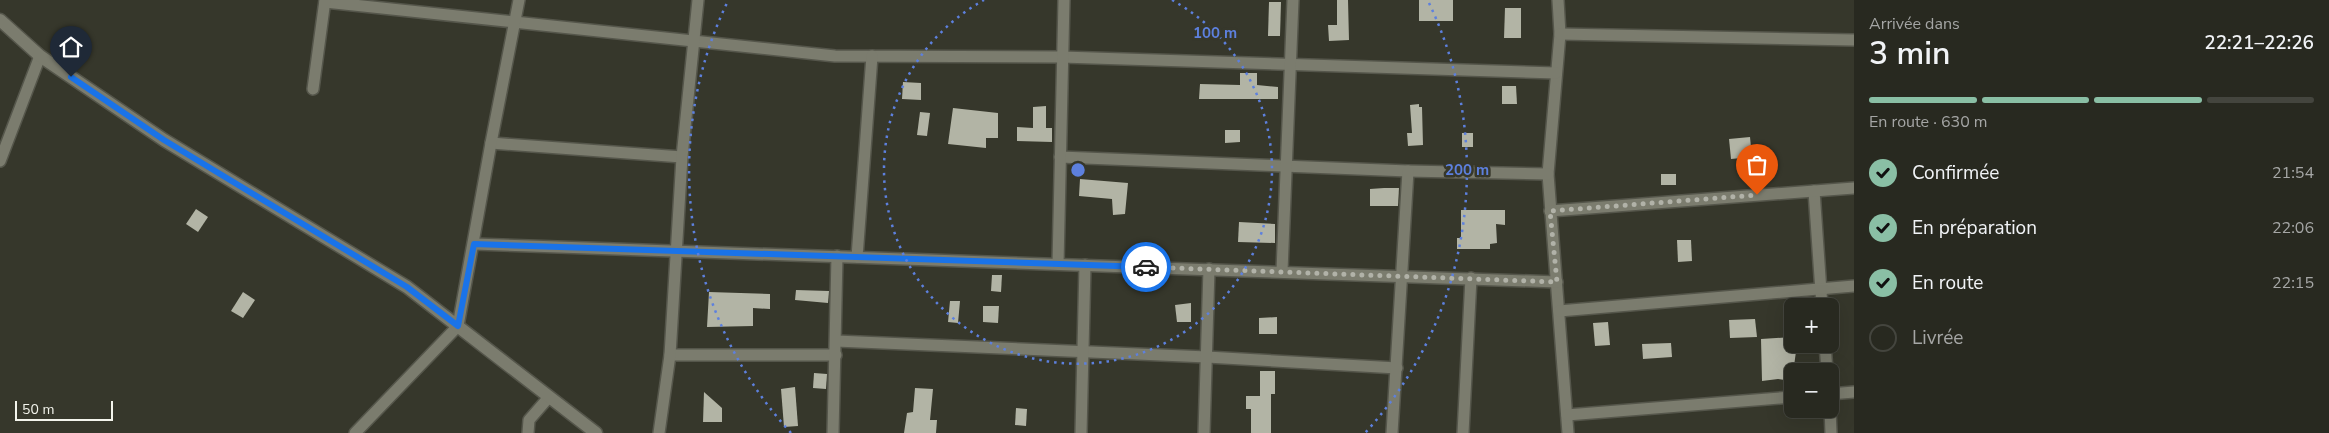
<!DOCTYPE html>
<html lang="fr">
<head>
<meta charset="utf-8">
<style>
  body { margin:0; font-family:"Nunito Sans",sans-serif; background:#303129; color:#f1f3f6; height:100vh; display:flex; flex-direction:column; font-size:19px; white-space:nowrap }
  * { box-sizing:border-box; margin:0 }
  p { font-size:16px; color:#a5a6a5 }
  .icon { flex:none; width:28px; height:28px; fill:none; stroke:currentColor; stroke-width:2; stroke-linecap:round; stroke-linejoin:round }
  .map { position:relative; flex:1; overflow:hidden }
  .side { display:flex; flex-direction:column; background:#282920; width:475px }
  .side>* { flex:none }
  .buttons { position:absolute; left:1784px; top:298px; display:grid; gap:10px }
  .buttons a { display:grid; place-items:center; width:55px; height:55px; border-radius:8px; background:#282920; box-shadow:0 5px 20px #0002,0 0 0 1px #44453e; font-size:25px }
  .scale { position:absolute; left:15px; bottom:12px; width:98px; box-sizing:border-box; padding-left:5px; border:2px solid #f3f4ec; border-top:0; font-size:14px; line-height:18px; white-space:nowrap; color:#f3f4ec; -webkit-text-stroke:4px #36372b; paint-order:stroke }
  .pin { position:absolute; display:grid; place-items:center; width:42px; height:42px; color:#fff; margin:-51px -21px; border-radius:50% 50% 50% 0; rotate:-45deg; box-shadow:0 0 5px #0007 }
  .pin .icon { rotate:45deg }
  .courier { position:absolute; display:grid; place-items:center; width:50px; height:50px; margin:-25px; border:4px solid #1a73e8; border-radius:50%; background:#fff; color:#222; box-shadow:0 1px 6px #0007 }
  .overview em { font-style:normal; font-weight:600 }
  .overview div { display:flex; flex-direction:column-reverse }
  .overview { display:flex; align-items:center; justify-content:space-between; height:85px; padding:0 15px }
  h1 { font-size:32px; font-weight:600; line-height:38px }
  .bar { display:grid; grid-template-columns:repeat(4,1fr); gap:8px 5px; align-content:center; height:60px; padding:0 15px }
  .bar i { height:6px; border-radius:4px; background:#44453e }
  .bar .selected { background:#8abfa5 }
  .bar p { grid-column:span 4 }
  ol { padding:0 15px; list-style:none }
  li { display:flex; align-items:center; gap:15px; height:55px }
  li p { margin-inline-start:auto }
  li .icon { padding:5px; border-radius:50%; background:#8abfa5; color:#111; stroke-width:4 }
  li:last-child { color:#a5a6a5 }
  li i { width:28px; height:28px; border:2px solid #44453e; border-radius:50% }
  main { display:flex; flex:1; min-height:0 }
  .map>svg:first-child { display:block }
</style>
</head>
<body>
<main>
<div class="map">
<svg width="1854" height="433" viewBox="0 0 1854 433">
  <rect width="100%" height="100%" fill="#36372b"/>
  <!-- building -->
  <g fill="#b2b4a5">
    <polygon points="1337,0 1348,0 1349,40 1329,41 1328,25 1337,25"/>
    <rect x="1419" y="0" width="34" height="21"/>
    <polygon points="1269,2 1281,2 1280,36 1268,36"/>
    <polygon points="1505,8 1521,8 1521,38 1504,38"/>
    <polygon points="1240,73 1257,73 1257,85 1278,87 1278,99 1199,99 1200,84 1240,85"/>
    <polygon points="903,82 921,83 921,100 902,99"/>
    <polygon points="1502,86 1516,86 1517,104 1502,104"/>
    <polygon points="1419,104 1419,107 1422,107 1423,145 1408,146 1407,133 1412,133 1410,105"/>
    <polygon points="1046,106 1046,128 1052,128 1052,142 1017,141 1017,127 1033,128 1033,107"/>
    <polygon points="953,108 998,113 998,138 986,138 986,148 948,144"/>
    <polygon points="920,112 930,113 927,136 917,135"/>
    <polygon points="1225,130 1240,130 1240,142 1225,143"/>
    <rect x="1462" y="133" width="11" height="14"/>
    <polygon points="1750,137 1752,157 1731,159 1729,139"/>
    <rect x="1661" y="174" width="15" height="11"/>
    <polygon points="1080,179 1128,183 1125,214 1113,215 1112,199 1079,196"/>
    <polygon points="1384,188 1399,188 1398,206 1370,206 1370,189"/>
    <polygon points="196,209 208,217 198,232 186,224"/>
    <polygon points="1461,210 1505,210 1505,225 1496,224 1497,243 1490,244 1490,249 1457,249 1457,238 1461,238"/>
    <polygon points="1239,222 1275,224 1275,243 1238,242"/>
    <polygon points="1677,240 1691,240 1692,261 1678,262"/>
    <polygon points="992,275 1002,275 1001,292 991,291"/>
    <polygon points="796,290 829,291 828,303 795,300"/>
    <polygon points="243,292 255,300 243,318 231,311"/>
    <polygon points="709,292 770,294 770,309 753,308 753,326 707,327"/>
    <polygon points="950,301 960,301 958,323 948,322"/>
    <polygon points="1191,303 1191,322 1177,322 1175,305"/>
    <polygon points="983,306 999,306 998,323 983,322"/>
    <polygon points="1277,317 1277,334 1259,334 1259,318"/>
    <polygon points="1755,319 1757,337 1730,338 1729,320"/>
    <polygon points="1608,322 1610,345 1595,346 1593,323"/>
    <polygon points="1792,337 1792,344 1797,344 1792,381 1778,379 1762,381 1761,339"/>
    <polygon points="1671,343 1672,357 1643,359 1642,344"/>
    <polygon points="1260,371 1275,371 1275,394 1271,394 1271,433 1251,433 1251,409 1246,409 1246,396 1260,396"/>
    <polygon points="814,373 827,374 826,389 813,388"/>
    <polygon points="795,387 798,426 784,427 781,389"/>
    <polygon points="915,388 933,389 930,420 937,420 936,433 904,433 907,413 913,412"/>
    <polygon points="704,392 722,408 722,422 703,422"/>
    <polygon points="1016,408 1027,409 1026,426 1015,425"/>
  </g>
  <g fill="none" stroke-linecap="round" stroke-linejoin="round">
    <!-- minor casing -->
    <g stroke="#55564b" stroke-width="14">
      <g id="minor">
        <polyline points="1558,0 1560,34 1548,174 1568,433"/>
        <polyline points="325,2 835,56 1062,57 1556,73"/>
        <polyline points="1560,34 1854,40"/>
        <polyline points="313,89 325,0"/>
        <polyline points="491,143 682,157"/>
        <polyline points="1060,157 1408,171 1548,174"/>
        <polyline points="0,161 40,56"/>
        <polyline points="1814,191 1822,306"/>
        <polyline points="1550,211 1854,188"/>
        <polyline points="474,244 1557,282"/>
        <polyline points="857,257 872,56"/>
        <polyline points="1058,264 1064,0"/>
        <polyline points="1282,271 1293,0"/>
        <polyline points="1559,311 1854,286"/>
        <polyline points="836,341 1207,357 1397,368"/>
        <polyline points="1825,344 1827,371"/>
        <polyline points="670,355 836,355"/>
        <polyline points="1830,394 1854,392"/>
        <polyline points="1830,409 1831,433"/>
        <polyline points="1567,415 1792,397"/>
        <polyline points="355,433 458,326 491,143 519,0"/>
        <polyline points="528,433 529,420 549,397"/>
        <polyline points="659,433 670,355 682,157 698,0"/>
        <polyline points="833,433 837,256"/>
        <polyline points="1081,433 1085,265"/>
        <polyline points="1204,433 1209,269"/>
        <polyline points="1392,433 1408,171"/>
        <polyline points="1463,433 1471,278"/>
      </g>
    </g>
    <!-- tertiary casing -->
    <g stroke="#55564b" stroke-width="15">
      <polyline id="tertiary" points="0,20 40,56 164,140 407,287 596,433"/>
    </g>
    <!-- minor -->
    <use href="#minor" stroke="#7b7c6e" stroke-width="11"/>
    <!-- tertiary -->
    <use href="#tertiary" stroke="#7b7c6e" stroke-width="12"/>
  </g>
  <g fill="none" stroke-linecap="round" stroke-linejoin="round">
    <!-- done -->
    <polyline stroke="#b1b2a8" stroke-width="5" stroke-dasharray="0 9" points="1146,267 1557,282 1550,211 1757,195"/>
    <!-- route -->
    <polyline stroke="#1a73e8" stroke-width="6" points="71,77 164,140 407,287 458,326 474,244 1146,267"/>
  </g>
  <!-- distance rings -->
  <g fill="none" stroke="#5d80de" stroke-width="2.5" stroke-dasharray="2.5 5">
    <path d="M1172 0A194 194 0 1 1 984 0"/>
    <path d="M791 433A389 389 0 0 1 727 3M1429 3A389 389 0 0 1 1365 433"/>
  </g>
  <circle cx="1078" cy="170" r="8" fill="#5d80de" stroke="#36372b" stroke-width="2.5"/>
  <g font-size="15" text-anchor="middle" font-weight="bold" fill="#5d80de" stroke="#36372b" stroke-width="5" stroke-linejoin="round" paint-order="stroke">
    <text x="1215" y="38">100 m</text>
    <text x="1467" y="175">200 m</text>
  </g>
</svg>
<div class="buttons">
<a>+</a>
<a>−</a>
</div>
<div class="scale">50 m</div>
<div class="pin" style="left:1757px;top:195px;background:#ea580c"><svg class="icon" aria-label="bag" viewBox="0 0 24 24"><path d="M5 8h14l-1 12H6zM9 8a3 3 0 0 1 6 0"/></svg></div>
<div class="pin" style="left:71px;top:77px;background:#1f2937"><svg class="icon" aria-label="home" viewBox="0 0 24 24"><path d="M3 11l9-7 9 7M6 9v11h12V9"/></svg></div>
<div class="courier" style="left:1146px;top:267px"><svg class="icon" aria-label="car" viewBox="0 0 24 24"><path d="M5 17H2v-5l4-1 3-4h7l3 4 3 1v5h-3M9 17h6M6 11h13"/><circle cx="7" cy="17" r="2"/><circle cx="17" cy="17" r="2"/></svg></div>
</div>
<section class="side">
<div class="overview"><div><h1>3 min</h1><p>Arrivée dans</p></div><em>22:21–22:26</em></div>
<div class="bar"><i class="selected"></i><i class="selected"></i><i class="selected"></i><i></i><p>En route · 630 m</p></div>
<ol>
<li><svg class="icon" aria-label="check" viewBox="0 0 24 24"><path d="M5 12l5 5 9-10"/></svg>Confirmée<p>21:54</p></li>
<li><svg class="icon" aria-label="check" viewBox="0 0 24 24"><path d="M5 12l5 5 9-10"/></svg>En préparation<p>22:06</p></li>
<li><svg class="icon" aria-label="check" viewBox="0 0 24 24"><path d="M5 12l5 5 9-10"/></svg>En route<p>22:15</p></li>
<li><i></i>Livrée</li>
</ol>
</section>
</main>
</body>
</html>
